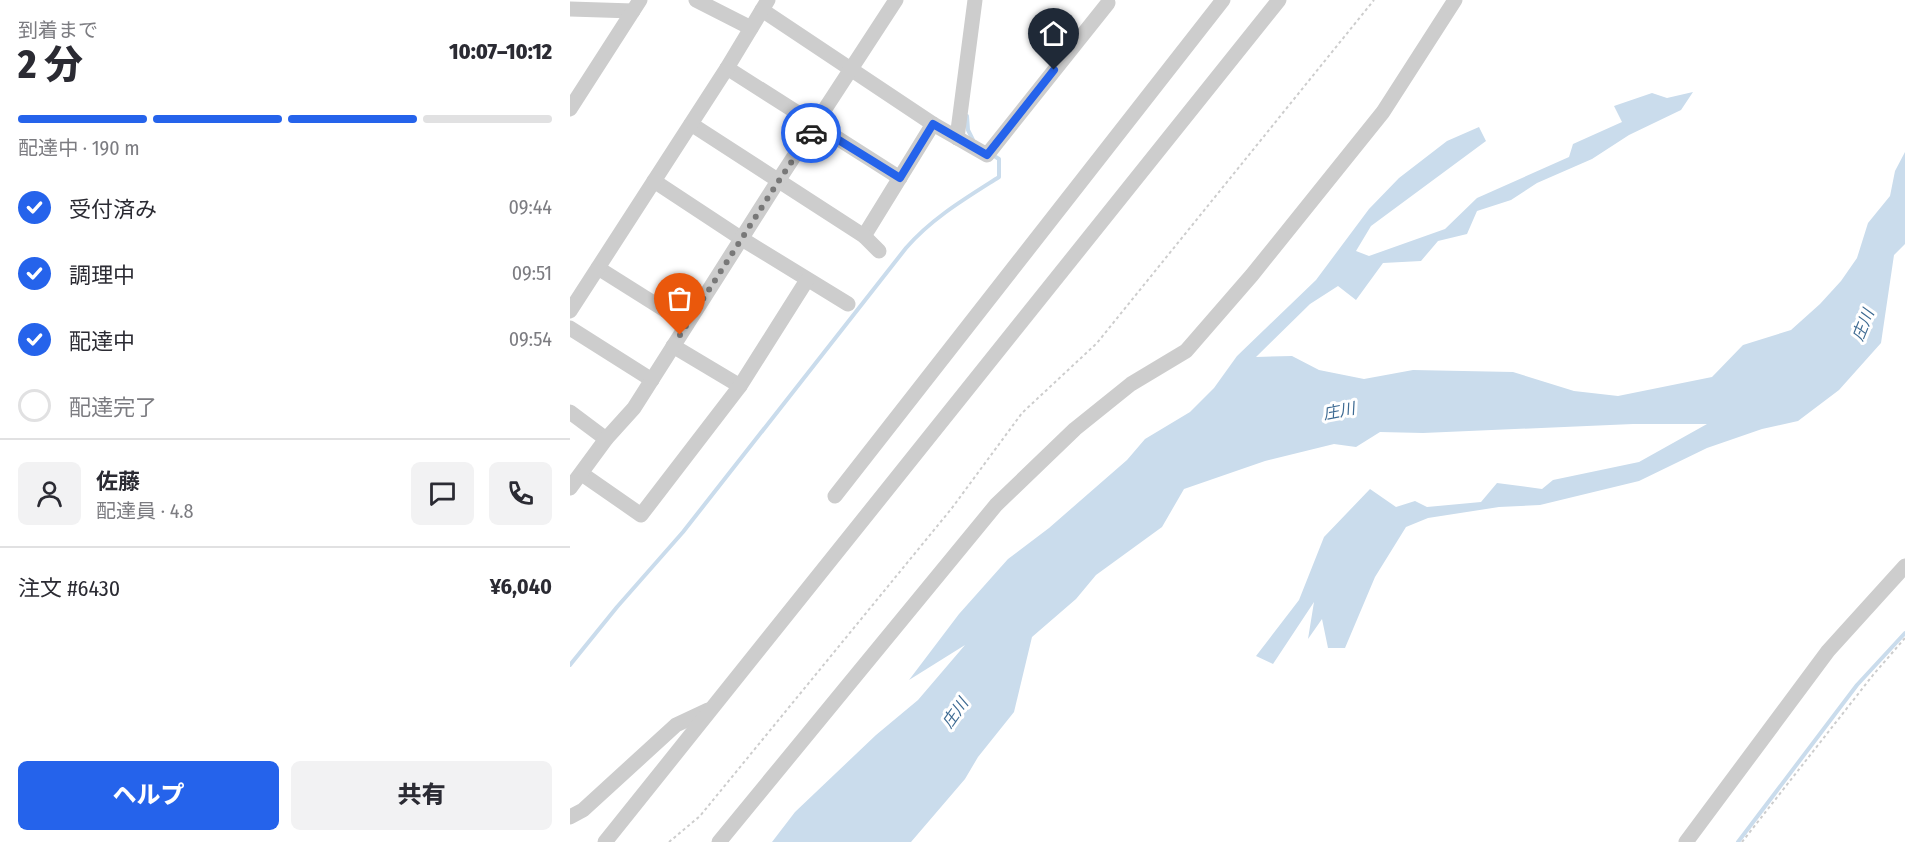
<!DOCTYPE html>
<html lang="ja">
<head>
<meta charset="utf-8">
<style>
  body { margin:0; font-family:"Fira Sans Condensed","Noto Sans JP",sans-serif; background:#f2f2f3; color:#2b2b33; height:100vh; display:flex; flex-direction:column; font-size:22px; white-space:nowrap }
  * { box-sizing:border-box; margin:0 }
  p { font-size:20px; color:#7c7c81 }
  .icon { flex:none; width:33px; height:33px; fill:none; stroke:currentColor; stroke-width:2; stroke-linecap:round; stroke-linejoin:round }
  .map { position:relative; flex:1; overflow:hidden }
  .side { display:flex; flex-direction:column; background:#fff; width:570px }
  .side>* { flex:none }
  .pin { position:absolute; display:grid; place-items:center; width:51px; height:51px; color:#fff; margin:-62px -26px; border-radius:50% 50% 50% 0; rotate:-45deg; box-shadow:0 0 6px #0007 }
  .pin .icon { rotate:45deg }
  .courier { position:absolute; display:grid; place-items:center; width:60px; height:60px; margin:-30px; border:4px solid #2563eb; border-radius:50%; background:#fff; color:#222; box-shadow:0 2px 8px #0007 }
  .head em { font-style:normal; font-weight:800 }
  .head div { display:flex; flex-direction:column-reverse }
  .head { display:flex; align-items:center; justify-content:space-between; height:102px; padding:0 18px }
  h1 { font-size:39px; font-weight:800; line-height:45px }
  .bar { display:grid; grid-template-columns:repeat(4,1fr); gap:9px 6px; align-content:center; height:72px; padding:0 18px }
  .bar i { height:8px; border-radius:4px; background:#e1e1e2 }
  .bar .on { background:#2563eb }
  .bar p { grid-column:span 4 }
  .line { display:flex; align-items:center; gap:15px; padding:0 18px; border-top:2px solid #e1e1e2 }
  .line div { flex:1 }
  .round { display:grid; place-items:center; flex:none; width:63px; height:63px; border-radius:9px; background:#f2f2f3 }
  ol { padding:0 18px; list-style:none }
  li { display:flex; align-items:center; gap:18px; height:66px }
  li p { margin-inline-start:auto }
  li .icon { padding:6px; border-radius:50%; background:#2563eb; color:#fff; stroke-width:4 }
  li:last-child { color:#7c7c81 }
  li i { width:33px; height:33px; border:3px solid #e1e1e2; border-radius:50% }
  .cta { display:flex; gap:12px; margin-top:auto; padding:12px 18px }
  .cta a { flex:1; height:69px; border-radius:9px; background:#2563eb; color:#fff; font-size:24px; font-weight:800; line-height:69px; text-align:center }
  .cta a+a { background:#f2f2f3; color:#2b2b33 }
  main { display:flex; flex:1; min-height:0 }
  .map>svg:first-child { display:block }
</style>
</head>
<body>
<main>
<section class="side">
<div class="head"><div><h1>2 分</h1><p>到着まで</p></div><em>10:07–10:12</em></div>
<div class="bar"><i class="on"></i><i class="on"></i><i class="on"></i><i></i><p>配達中 · 190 m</p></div>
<ol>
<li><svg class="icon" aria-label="check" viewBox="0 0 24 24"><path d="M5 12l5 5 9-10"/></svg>受付済み<p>09:44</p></li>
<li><svg class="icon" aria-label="check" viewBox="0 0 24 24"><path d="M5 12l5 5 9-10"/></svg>調理中<p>09:51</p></li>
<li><svg class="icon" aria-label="check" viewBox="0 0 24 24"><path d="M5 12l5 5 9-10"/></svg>配達中<p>09:54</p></li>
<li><i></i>配達完了</li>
</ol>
<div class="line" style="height:108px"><a class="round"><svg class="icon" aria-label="person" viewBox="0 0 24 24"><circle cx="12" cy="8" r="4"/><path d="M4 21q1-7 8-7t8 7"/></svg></a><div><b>佐藤</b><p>配達員 · 4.8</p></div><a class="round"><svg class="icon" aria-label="chat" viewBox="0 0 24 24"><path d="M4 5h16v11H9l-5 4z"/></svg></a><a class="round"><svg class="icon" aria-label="phone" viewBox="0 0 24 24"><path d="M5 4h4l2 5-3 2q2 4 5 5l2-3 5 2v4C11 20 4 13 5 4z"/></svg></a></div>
<div class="line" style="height:78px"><div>注文 #6430</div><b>¥6,040</b></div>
<div class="cta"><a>ヘルプ</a><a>共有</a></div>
</section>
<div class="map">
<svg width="1335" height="842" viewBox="0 0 1335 842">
  <rect width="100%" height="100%" fill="#fff"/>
  <!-- water -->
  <polygon fill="#cadcec" points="1123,92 1111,110 1059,135 1022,159 967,183 941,200 907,211 897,234 868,241 851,261 813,263 786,300 768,286 740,304 686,357 722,356 749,370 794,379 843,370 943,372 1004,391 1048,396 1142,377 1173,345 1221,330 1250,304 1271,281 1287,258 1298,223 1320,196 1325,171 1335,152 1335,244 1324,255 1311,343 1269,390 1228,421 1192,429 1137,448 1069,481 970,505 929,507 858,518 836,527 805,577 775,648 758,648 752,619 738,639 744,602 703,664 686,656 729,600 754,537 800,489 826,507 845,501 857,507 911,502 927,483 972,489 983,480 1069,462 1137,424 1063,424 853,433 810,432 786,447 764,444 695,461 614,489 592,527 526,575 506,599 462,637 444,712 408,757 395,779 341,842 202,842 225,812 306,735 348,700 395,645 339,680 389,614 438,559 479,528 557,460 575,439 620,412 644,388 667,356 746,280 799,209 829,178 877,141 909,127 916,141 801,226 786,251 799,256 875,229 907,198 999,157 1003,144 1052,122 1044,106 1082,93 1097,98"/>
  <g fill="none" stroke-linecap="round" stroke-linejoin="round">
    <!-- stream -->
    <g stroke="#cadcec" stroke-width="4">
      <polyline points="397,116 398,130 403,140"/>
      <path d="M 0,665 L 47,607 L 113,532 L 336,248 C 362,218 396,198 429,177 L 429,159 L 421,154"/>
      <polyline points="1168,842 1287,685 1335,633"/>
    </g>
    <!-- path -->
    <g stroke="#cdcdcd" stroke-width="2" stroke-dasharray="3 3" stroke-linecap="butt">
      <polyline points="99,842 130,816 382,508 452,413 527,343 804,0"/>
      <polyline points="1172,842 1303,675 1335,638"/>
    </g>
    <!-- minor -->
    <g stroke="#cdcdcd" stroke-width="15">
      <polyline points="126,0 181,28"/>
      <polyline points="0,9 63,11"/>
      <polyline points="192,10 363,124 294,236"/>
      <polyline points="157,68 330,178"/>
      <polyline points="0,109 70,0"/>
      <polyline points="121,124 294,236 309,251"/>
      <polyline points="363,124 417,155 538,3"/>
      <polyline points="387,138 405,0"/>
      <polyline points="84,181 172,239 278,304"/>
      <polyline points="28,268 117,324"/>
      <polyline points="0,311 157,68 198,0"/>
      <polyline points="0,328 82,380"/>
      <polyline points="103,346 170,386"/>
      <polyline points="0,412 36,439"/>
      <polyline points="12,474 71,515 170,386 237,280"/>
      <polyline points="0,488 36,439 64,408 208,181 326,0"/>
      <polyline points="265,496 653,0"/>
      <polyline points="0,817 13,810 106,725 138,710"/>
      <polyline points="35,842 709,0"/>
      <polyline points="149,842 426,505 505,429 561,384 616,351 682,275 813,112 885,0"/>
      <polyline points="1116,842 1258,651 1335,566"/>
    </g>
  </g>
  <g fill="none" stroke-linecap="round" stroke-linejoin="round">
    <!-- done -->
    <polyline stroke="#787878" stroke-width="6" stroke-dasharray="0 10.8" points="110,335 208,182 241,133"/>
    <!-- route -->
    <polyline stroke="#2563eb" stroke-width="8" points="241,133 246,126 330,178 363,124 417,155 484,70"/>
  </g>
  <g text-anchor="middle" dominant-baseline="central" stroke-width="6" stroke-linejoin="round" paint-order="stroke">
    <!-- water labels -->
    <g font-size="16" font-style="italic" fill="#3d6a92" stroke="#fff">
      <text transform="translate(1293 325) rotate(-68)">庄川</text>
      <text transform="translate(769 411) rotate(-11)">庄川</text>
      <text transform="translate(385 713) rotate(-55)">庄川</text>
    </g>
  </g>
</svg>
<div class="pin" style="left:110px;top:335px;background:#ea580c"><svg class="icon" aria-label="bag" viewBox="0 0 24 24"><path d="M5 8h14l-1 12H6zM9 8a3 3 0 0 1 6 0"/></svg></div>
<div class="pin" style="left:484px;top:70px;background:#1f2937"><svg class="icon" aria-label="home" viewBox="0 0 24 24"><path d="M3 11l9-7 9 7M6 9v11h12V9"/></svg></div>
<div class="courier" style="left:241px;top:133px"><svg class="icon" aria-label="car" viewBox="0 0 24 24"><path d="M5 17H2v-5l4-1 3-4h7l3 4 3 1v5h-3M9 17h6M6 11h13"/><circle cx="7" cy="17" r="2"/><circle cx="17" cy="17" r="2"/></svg></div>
</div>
</main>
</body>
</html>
